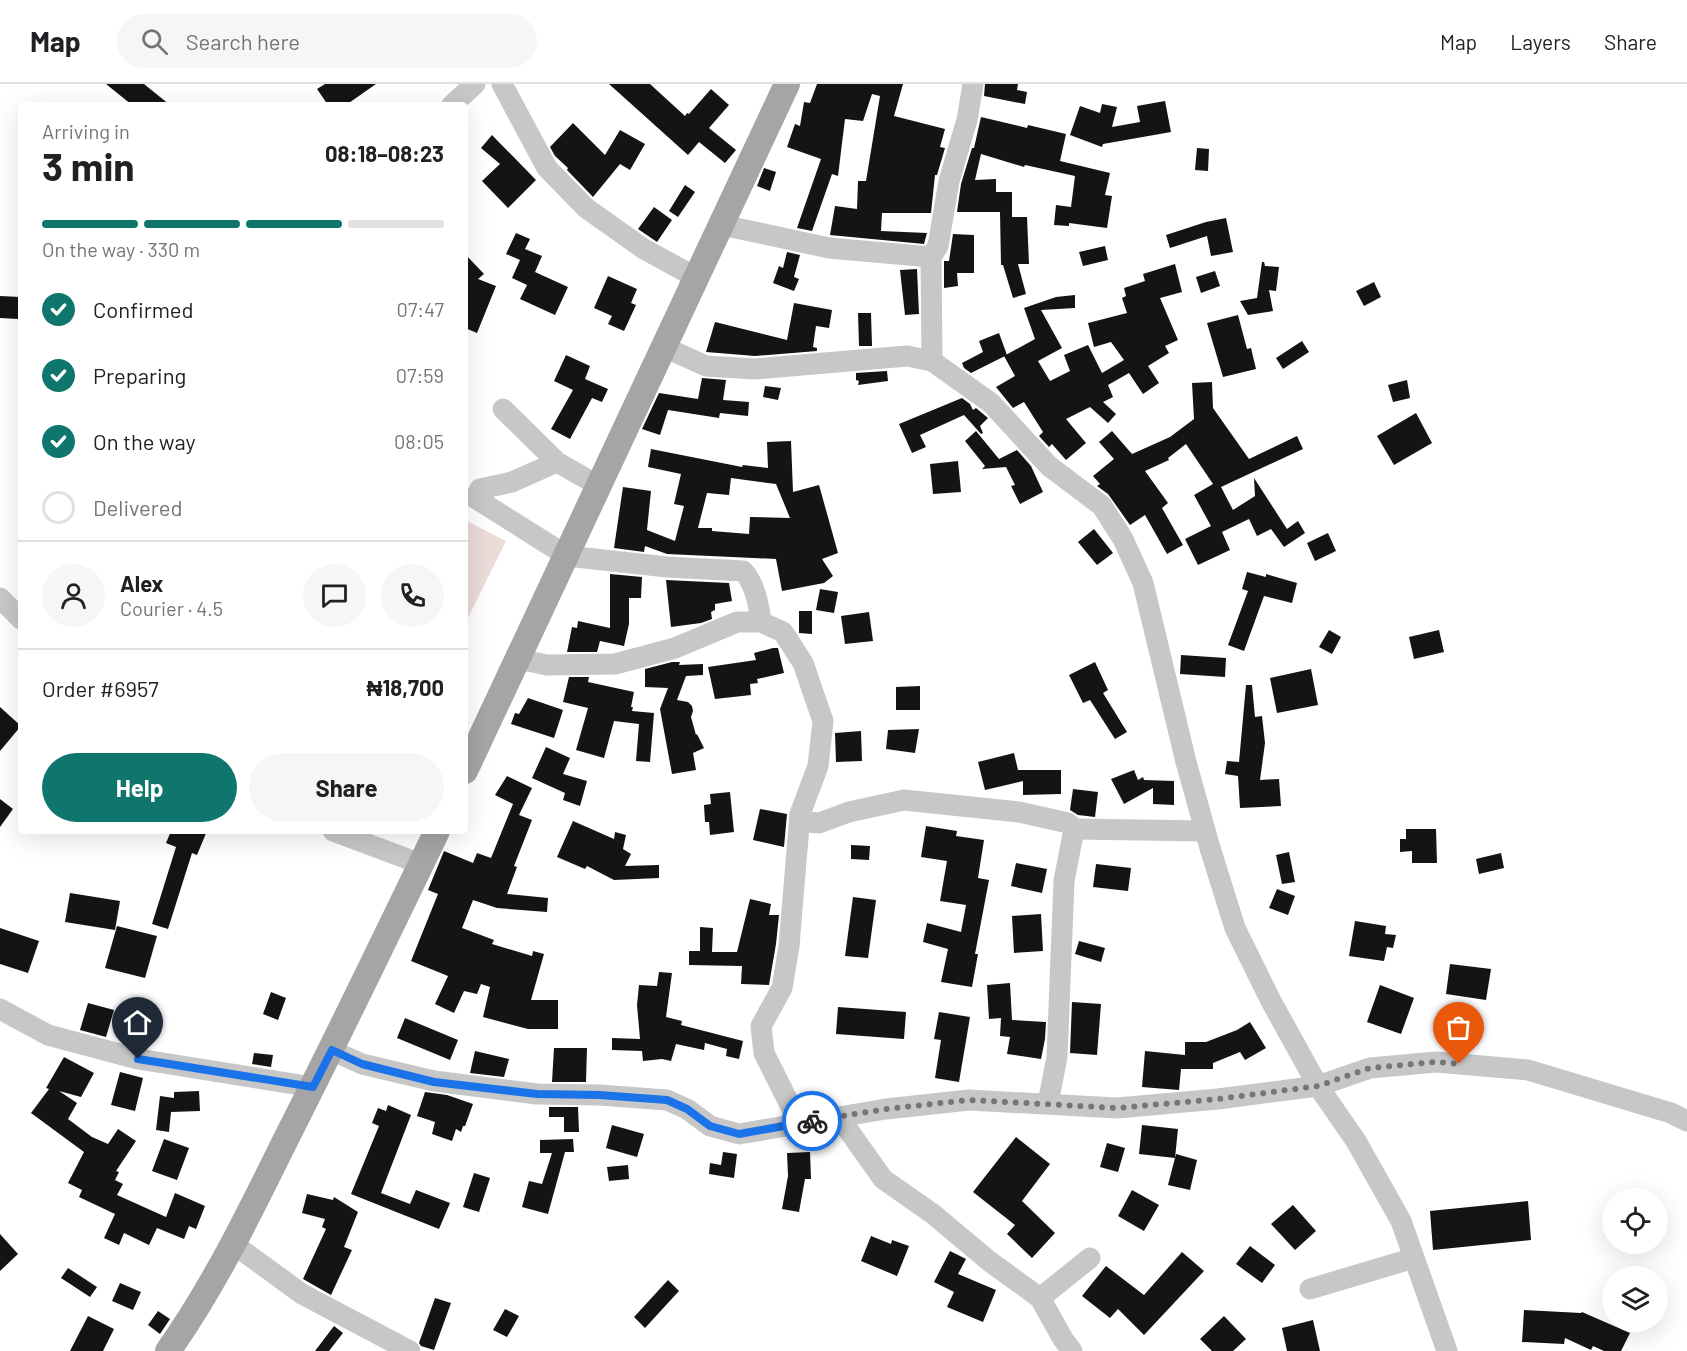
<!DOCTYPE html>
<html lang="en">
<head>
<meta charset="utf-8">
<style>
  body { margin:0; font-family:Barlow,sans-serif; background:#f6f6f6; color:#202124; height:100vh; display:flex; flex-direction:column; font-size:22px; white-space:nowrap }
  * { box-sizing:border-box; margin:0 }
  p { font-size:20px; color:#757577 }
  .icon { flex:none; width:33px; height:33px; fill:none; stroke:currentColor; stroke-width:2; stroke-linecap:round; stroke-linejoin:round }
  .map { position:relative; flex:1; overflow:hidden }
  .side { position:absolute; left:18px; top:18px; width:450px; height:732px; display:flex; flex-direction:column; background:#fff; border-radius:6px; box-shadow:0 6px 24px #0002 }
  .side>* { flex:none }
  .controls { position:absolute; left:1602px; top:1104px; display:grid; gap:12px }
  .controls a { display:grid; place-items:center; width:66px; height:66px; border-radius:50%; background:#fff; box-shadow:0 6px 24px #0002; font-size:30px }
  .pin { position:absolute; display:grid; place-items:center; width:51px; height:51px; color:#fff; margin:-62px -26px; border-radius:50% 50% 50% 0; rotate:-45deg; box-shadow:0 0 6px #0007 }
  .pin .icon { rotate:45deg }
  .courier { position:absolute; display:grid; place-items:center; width:60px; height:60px; margin:-30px; border:4px solid #1a73e8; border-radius:50%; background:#fff; color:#222; box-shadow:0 2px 8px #0007 }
  .head em { font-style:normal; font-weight:700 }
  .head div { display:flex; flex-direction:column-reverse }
  .head { display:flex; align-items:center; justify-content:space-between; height:102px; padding:0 24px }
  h1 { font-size:39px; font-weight:700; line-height:45px }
  .bar { display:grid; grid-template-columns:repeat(4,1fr); gap:9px 6px; align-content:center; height:72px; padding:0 24px }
  .bar i { height:8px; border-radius:4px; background:#e0e0e0 }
  .bar .on { background:#0f766e }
  .bar p { grid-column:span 4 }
  .line { display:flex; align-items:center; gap:15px; padding:0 24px; border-top:2px solid #e0e0e0 }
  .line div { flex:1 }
  .round { display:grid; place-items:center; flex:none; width:63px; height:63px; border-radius:32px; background:#f6f6f6 }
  ol { padding:0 24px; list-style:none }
  li { display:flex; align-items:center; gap:18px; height:66px }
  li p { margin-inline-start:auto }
  li .icon { padding:6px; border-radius:50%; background:#0f766e; color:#fff; stroke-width:4 }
  li:last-child { color:#757577 }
  li i { width:33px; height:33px; border:3px solid #e0e0e0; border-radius:50% }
  .button { display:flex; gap:12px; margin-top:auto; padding:12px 24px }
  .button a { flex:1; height:69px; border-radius:36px; background:#0f766e; color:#fff; font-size:24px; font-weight:700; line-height:69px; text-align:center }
  .button a+a { background:#f6f6f6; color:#202124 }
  header { display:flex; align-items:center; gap:36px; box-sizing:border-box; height:84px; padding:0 30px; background:#fff; border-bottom:2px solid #e0e0e0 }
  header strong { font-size:28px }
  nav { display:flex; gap:33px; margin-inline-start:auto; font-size:21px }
  .search { width:420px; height:54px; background:#f6f6f6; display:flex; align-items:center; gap:15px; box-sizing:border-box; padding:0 21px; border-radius:33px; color:#757577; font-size:22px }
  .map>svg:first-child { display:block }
</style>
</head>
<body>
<header>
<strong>Map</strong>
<div class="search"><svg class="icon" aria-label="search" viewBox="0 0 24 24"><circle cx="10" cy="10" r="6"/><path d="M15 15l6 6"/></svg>Search here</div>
<nav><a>Map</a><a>Layers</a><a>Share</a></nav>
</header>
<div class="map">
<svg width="1687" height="1267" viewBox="0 0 1687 1267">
  <rect width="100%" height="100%" fill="#fff"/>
  <!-- garden -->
  <polygon fill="#ecdbd9" points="465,436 506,457 465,540"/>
  <!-- building -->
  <g fill="#141414" fill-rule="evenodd">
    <polygon points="106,0 144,0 170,21 132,21"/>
    <polygon points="325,0 376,0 346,21 328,21 317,5"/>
    <polygon points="609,0 650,0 685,32 687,29 689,30 711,5 729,21 709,44 736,66 725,79 699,58 688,71"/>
    <polygon points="817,0 903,0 894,32 945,45 940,63 945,64 937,91 935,91 931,129 882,129 881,147 927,149 924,160 830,151 835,122 857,125 858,97 866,97 880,12 872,10 863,37 845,35 838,92 832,90 812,147 797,144 821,75 787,63 795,40 800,42 804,18 810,19"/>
    <polygon points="985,0 1018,0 1017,6 1027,8 1025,20 984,12"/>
    <polygon points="1165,17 1171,48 1103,60 1102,63 1070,51 1080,22 1100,29 1102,20 1117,23 1112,43 1140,38 1137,22"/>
    <polygon points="981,33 1027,44 1028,41 1066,50 1060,77 1110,89 1105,111 1112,112 1107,144 1069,139 1069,142 1054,141 1056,121 1071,123 1075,92 1025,81 1024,83 981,70 975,96 996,95 996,108 1012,108 1012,133 1027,133 1029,180 1018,180 1026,210 1013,214 1003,181 1001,181 1000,128 957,128 961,100 972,64 974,64"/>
    <polygon points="573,39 605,71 620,46 645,60 630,86 620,80 593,113 567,86 568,84 555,72 550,63"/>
    <polygon points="492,51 536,96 508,124 482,97 500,80 481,64"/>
    <polygon points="1197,64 1209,65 1208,87 1195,86"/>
    <polygon points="764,84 776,88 770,107 757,102"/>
    <polygon points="685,101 695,108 678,133 669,127"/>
    <polygon points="654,123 672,136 657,158 638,145"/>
    <polygon points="1226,134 1233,168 1211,172 1207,152 1170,164 1166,151 1206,138"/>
    <polygon points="516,149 530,155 525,165 542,172 535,188 568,203 555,231 520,215 527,201 512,194 520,176 506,170"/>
    <polygon points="953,150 974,151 974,189 957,189 958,202 944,204 944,177 949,177"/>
    <polygon points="1105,162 1108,176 1083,182 1079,168"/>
    <polygon points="787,168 800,171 794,193 799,195 794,207 773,199 779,182 783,184"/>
    <polygon points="465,170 484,190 478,195 496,202 477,249 465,244"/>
    <polygon points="1262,178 1264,178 1265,182 1279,183 1276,207 1269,206 1273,227 1248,231 1240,217 1257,214"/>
    <polygon points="1175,180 1182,208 1160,214 1178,256 1165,262 1169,269 1148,282 1159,299 1143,310 1129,289 1108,301 1113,313 1103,318 1116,330 1108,339 1090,323 1066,335 1086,359 1066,376 1052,360 1049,363 1039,352 1043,348 1024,318 1013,324 996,303 1015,292 1004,272 1035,255 1024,224 1056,213 1075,211 1075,224 1041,226 1062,264 1038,277 1050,297 1070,287 1064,271 1088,261 1102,289 1124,276 1111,258 1094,263 1088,239 1127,229 1122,214 1126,212 1124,204 1145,197 1143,190"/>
    <polygon points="917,185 919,230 905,231 900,186"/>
    <polygon points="1215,187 1220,202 1201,209 1196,193"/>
    <polygon points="608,192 637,205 631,219 636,221 624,247 608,240 612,232 594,224"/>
    <polygon points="1374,198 1381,213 1364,222 1356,207"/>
    <polygon points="0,212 20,213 18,235 0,234"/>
    <polygon points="794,219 832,226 829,244 816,242 813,263 817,264 817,267 755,272 706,268 715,238 787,256"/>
    <polygon points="858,229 871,229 872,262 859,262"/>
    <polygon points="1238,231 1247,265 1251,264 1256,285 1223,293 1207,239"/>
    <polygon points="999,249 1007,271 971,289 964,284 962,279 983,268 979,257"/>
    <polygon points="1302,257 1309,268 1283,285 1276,274"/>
    <polygon points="566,271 590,282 585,295 608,305 602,318 592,314 570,355 551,345 573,306 554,297"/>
    <polygon points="887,287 888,297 858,301 859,297 856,296 856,289"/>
    <polygon points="702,294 726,296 723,316 749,318 748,332 720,329 719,334 668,326 660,351 642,345 659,309 698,315"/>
    <polygon points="1407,296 1410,314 1393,318 1388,301"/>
    <polygon points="1212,298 1213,324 1249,375 1297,352 1303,365 1221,403 1233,426 1255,412 1254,394 1287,445 1298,437 1305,449 1284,463 1271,445 1257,452 1249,435 1222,448 1230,466 1198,481 1185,455 1211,442 1194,411 1213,400 1186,360 1168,374 1169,376 1145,387 1168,419 1162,424 1183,461 1167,470 1145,431 1130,441 1108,410 1097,402 1100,400 1093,392 1114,375 1099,358 1112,347 1132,370 1170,353 1194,335 1192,299"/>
    <polygon points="765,302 781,304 778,316 763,313"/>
    <polygon points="962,314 970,320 973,326 976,324 988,334 980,342 983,349 981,350 964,331 920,351 926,363 912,369 899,340"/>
    <polygon points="1416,329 1432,359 1394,381 1377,352"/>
    <polygon points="976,347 999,375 1017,366 1031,382 1043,408 1020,420 1011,402 1015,401 1006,383 982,385 985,382 965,357"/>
    <path d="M 791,357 L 793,408 L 819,401 L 838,469 L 822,475 L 833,492 L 824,499 L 782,507 L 776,475 L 667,470 L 645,462 L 644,468 L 614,464 L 623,403 L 651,407 L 647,446 L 675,457 L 684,422 L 674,420 L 681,390 L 648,383 L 651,365 L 742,383 L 743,381 L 768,384 L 767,358 ZM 731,394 L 776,400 L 790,434 L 750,433 L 749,450 L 712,447 L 712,444 L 698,444 L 707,409 L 729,411 Z"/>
    <polygon points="958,377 961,408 933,410 930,380"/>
    <polygon points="1094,445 1113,469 1097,481 1078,458"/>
    <polygon points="1328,449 1336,467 1315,477 1307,459"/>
    <polygon points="1247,488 1266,493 1266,490 1297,499 1292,519 1264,512 1244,567 1228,561 1248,507 1242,505"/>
    <polygon points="610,490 642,493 641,514 629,514 629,540 624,562 600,557 597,568 567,568 572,543 577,544 578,537 610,544"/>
    <polygon points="666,496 729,499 732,517 715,520 715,526 711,528 712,535 701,539 671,543"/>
    <polygon points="820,505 838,508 834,529 816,526"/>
    <polygon points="799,527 812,527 812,550 799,549"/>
    <polygon points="869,528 873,557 845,560 841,532"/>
    <polygon points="1329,546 1341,553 1332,570 1319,563"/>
    <polygon points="1439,546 1444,568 1414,575 1409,553"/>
    <polygon points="773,564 778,564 784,589 757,595 758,599 750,600 751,611 715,615 708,583 756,576 754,569"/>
    <polygon points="1181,571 1226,574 1225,593 1180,590"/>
    <polygon points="672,578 680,578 679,581 703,580 703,591 686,592 677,616 688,618 692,622 693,627 691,633 696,651 697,650 704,664 693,669 696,686 672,690 660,625 668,604 645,603 645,585"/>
    <polygon points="1095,578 1108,606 1103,609 1127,648 1115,655 1090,616 1083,619 1069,591"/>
    <polygon points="1311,585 1318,621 1277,629 1270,594"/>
    <polygon points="569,593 589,593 588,598 634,608 631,623 633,623 632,627 654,629 650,678 636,677 639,640 614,637 604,674 576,666 588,624 563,618"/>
    <polygon points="1246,601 1252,601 1255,633 1262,632 1265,659 1260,696 1279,695 1281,722 1240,724 1238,692 1225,690 1227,677 1239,678"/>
    <polygon points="920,602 920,626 896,626 896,603"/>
    <polygon points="528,614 563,626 554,654 511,640 515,629 519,630"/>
    <polygon points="0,623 21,642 0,667"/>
    <polygon points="919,645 915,669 886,665 888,646"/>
    <polygon points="861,647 862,677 836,678 835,649"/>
    <polygon points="546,663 570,674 563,690 587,697 580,722 563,716 565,709 532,694"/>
    <polygon points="1014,669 1018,686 1061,686 1061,710 1023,711 1023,697 985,706 978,678"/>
    <polygon points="1134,686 1138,696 1143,693 1144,696 1174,697 1174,721 1153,720 1153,704 1124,720 1111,695"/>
    <polygon points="507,692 532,704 519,731 532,736 514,782 517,783 507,810 548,814 547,828 497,824 473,816 462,844 494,856 492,860 532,872 533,867 544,870 531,916 558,916 558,945 528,945 483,933 490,903 481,900 477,910 464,907 454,929 435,920 448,892 411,877 438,810 428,806 444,767 473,779 477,769 491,774 513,720 495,711"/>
    <polygon points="1073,705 1098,708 1095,733 1078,731 1070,726"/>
    <polygon points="730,708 734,748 710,751 709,738 705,738 704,721 711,720 710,710"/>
    <polygon points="0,715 13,725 0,743"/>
    <polygon points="760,725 787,730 784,763 753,756"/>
    <polygon points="573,737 614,755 615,748 626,751 623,765 631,770 625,782 659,781 659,794 614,796 587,782 585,785 557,773"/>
    <polygon points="926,742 957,747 956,752 984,756 978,794 989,796 975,870 978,870 972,903 941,898 948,865 923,858 927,839 961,848 966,821 940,817 947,777 921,773"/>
    <polygon points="1406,745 1436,745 1437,779 1412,779 1412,767 1400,768 1400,755 1406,755"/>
    <polygon points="171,747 207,747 197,771 192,769 168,845 152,840 176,763 166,759"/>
    <polygon points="851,761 870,762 869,776 851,775"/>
    <polygon points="1289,768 1295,798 1282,800 1276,771"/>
    <polygon points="1501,769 1504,784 1479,790 1476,775"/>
    <polygon points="1016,779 1047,785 1042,809 1011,802"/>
    <polygon points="1096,780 1131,784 1128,807 1093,803"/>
    <polygon points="1277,805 1295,812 1288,831 1269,824"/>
    <polygon points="70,809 120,817 115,846 65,838"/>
    <polygon points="853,813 876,816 868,874 845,872"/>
    <polygon points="750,815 771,820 769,831 779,831 776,860 769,901 741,900 742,882 689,881 689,867 700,867 700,843 713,844 712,868 737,868"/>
    <polygon points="1041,830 1043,867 1014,869 1012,832"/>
    <polygon points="1355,837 1386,842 1385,850 1396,851 1393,864 1387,863 1384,877 1349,872"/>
    <polygon points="117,842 157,852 145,894 105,884"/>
    <polygon points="0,844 39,857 28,889 0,880"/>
    <polygon points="1079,857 1105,864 1101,878 1075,870"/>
    <polygon points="1450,880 1491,885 1486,916 1446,910"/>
    <polygon points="659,888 672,889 666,933 682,937 681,941 743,957 739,975 726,972 727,965 705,959 704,966 676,960 671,977 662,975 643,977 642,967 612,966 612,954 640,955 637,921 639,901 657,902"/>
    <polygon points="1010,899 1012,936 1046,938 1045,955 1041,975 1007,970 1010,953 1000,952 1001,934 989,935 987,901"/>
    <polygon points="1380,901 1414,914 1401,950 1367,938"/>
    <polygon points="271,908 286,914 278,936 263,930"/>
    <polygon points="1072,918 1101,920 1097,971 1070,969"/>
    <polygon points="88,919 114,926 106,953 80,946"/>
    <polygon points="838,923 906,928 904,955 836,950"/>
    <polygon points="939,928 970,933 959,998 935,994 941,956 934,955"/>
    <polygon points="405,934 458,956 450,976 397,954"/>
    <polygon points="1250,938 1266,964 1245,976 1240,968 1213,979 1213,985 1181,985 1179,1006 1142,1003 1145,967 1185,971 1185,958 1206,958 1237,946"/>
    <polygon points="554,964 587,964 586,998 552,998"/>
    <polygon points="475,967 509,975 504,993 470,989"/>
    <polygon points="254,969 273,971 271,983 252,980"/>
    <polygon points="64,973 94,989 81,1013 59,1007 77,1019 68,1035 92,1053 108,1060 118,1045 136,1057 116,1087 119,1088 115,1096 123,1100 117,1111 166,1133 175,1109 205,1122 196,1145 189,1142 184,1155 157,1144 149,1161 124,1149 119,1161 104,1154 115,1130 79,1113 82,1106 68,1099 84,1068 31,1029 49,1005 46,1004"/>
    <polygon points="120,988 143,994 135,1027 111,1021"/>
    <polygon points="199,1007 200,1027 171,1028 169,1048 156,1046 160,1012 174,1014 174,1008"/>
    <polygon points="425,1008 447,1011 473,1020 465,1042 463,1042 461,1048 456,1045 452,1057 432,1050 435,1038 417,1032"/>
    <polygon points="388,1021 411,1031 381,1109 410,1120 416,1106 450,1119 439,1145 351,1110 379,1042 372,1039 378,1024 386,1027"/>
    <polygon points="549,1023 578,1023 579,1048 564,1048 564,1033 549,1033"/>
    <polygon points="612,1041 644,1050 637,1073 606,1064"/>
    <polygon points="1142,1041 1178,1045 1175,1074 1139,1070"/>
    <polygon points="1016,1053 1050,1080 1022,1117 1055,1149 1032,1174 1007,1150 1015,1141 973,1108"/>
    <polygon points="164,1055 189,1064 177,1096 152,1087"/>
    <polygon points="573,1055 574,1068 565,1068 548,1130 522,1123 529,1097 542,1100 552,1069 540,1069 540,1056"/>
    <polygon points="1107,1059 1125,1064 1118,1088 1100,1083"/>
    <polygon points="723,1068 737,1070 734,1094 709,1090 710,1079 721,1081"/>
    <polygon points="810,1068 811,1095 805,1095 799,1128 782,1125 788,1092 787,1069"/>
    <polygon points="1176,1070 1197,1076 1190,1106 1168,1101"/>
    <polygon points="628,1081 629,1095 609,1097 607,1083"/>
    <polygon points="474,1089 490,1094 479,1128 463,1123"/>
    <polygon points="1132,1106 1159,1121 1144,1147 1118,1132"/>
    <polygon points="307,1110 333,1116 334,1113 358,1128 344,1163 352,1166 331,1211 303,1195 326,1145 322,1143 325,1135 302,1129"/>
    <polygon points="1528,1117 1531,1156 1433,1166 1430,1127"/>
    <polygon points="1293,1121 1316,1147 1295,1166 1271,1140"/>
    <polygon points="0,1150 18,1170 0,1187"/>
    <polygon points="871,1152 891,1160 892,1156 909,1162 897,1192 861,1177"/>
    <polygon points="1250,1162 1275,1181 1262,1199 1236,1180"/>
    <polygon points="950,1167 966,1175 958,1190 996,1206 983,1238 947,1223 954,1208 934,1198"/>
    <polygon points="1182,1168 1204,1187 1144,1251 1118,1225 1110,1234 1082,1212 1106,1182 1144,1211"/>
    <polygon points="68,1184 97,1203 90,1213 61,1194"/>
    <polygon points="668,1196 679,1207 645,1244 634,1233"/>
    <polygon points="120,1199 141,1208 133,1226 112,1217"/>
    <polygon points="435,1214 451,1219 434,1266 421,1262 419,1259"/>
    <polygon points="505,1225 519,1232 507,1253 493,1246"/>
    <polygon points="1524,1226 1581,1229 1582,1228 1630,1249 1621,1267 1604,1267 1593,1262 1591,1266 1565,1254 1564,1260 1522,1258"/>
    <polygon points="158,1227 170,1235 160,1250 148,1241"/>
    <polygon points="88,1232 114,1245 103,1267 70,1267"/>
    <polygon points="1224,1232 1246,1255 1233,1267 1212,1267 1200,1255"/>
    <polygon points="1313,1236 1320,1267 1287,1267 1282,1244"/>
    <polygon points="334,1242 343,1249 329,1267 315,1267"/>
  </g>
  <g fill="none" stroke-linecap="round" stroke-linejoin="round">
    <!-- minor -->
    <g stroke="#c7c7c7" stroke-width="21">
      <polyline points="502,0 547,84 586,124 644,165 697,194"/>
      <polyline points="452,21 475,0"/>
      <polyline points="722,141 829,164 931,173"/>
      <polyline points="664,263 706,282 755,285 907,272 932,277 991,319 1049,382 1102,422 1123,455 1143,499 1186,678 1210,764 1235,844 1271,917 1318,1002 1356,1057 1401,1137 1447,1267"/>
      <polyline points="932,277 931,173 938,162 949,97 967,36 973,0"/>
      <polyline points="503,325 557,378 599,402"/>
      <path d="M 557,378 L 512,398 L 480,405 L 475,414 L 567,472 L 667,483 L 743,487 C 755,499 759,521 761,538"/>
      <polyline points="0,514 21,535"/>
      <polyline points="518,575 547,581 615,580 675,564 737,538 761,538 783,548 803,579 823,637 818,682 800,730 807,738 819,739 849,728 904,716 1019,728 1068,739 1074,745 1064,797 1057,973 1048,1019"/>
      <polyline points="1074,745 1205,747"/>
      <polyline points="333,747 421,780"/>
      <polyline points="0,925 48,951 138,975 313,1003"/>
      <polyline points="331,966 362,980 434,997 537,1010 599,1011 667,1016 687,1025 710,1042 739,1050 886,1025 969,1016 1117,1024 1218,1015 1318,1002 1370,984 1436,978 1528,986 1671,1029 1687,1037"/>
      <polyline points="839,1033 883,1095 933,1130 989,1177 1040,1214 1063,1255 1072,1267"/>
      <polyline points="799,1039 764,969 761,942 782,904 789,862 800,730"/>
      <polyline points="232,1159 302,1210 410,1267"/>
      <polyline points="1310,1205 1414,1174"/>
      <polyline points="1040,1214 1090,1174"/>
    </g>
    <!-- major -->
    <g stroke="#a5a5a5" stroke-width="26">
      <polyline points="465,687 787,0"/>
      <path d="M 168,1267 C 214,1202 250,1128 285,1057 C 337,954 387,851 437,747"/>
    </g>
  </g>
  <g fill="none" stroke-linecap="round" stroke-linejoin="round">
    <!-- done -->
    <polyline stroke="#767676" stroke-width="6" stroke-dasharray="0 10.8" points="812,1037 886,1025 969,1016 1118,1024 1218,1015 1318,1002 1370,984 1436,978 1459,980"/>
    <!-- route -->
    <polyline stroke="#1a73e8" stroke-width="8" points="138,975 313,1003 332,966 362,980 434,998 537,1010 599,1011 667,1016 687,1025 710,1042 739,1050 812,1037"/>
  </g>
</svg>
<div class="controls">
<a><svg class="icon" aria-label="locate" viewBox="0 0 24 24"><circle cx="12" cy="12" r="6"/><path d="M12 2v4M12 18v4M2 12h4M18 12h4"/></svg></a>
<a><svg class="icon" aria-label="layers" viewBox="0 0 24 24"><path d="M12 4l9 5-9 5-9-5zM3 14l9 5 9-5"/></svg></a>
</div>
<div class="pin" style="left:1459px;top:980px;background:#ea580c"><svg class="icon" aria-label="bag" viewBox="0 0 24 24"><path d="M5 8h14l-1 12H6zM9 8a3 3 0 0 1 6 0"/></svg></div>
<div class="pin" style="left:138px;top:975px;background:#1f2937"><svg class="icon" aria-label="home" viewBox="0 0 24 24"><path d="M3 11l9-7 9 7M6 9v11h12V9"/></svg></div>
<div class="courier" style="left:812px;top:1037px"><svg class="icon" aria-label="bike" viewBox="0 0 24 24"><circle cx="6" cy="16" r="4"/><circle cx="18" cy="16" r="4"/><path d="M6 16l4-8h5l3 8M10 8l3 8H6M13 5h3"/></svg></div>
<section class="side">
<div class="head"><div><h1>3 min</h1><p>Arriving in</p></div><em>08:18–08:23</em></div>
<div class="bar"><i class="on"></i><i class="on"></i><i class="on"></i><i></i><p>On the way · 330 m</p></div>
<ol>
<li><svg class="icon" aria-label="check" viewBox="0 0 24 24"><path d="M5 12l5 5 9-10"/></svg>Confirmed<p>07:47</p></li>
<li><svg class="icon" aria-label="check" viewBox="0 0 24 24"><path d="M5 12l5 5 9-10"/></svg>Preparing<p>07:59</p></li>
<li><svg class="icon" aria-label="check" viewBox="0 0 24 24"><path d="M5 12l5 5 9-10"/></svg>On the way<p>08:05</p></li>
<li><i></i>Delivered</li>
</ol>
<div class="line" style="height:108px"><a class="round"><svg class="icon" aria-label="person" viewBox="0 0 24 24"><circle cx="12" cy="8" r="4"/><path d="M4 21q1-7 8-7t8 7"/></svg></a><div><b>Alex</b><p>Courier · 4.5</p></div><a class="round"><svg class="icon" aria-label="chat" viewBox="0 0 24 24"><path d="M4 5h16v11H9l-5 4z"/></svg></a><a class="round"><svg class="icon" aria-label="phone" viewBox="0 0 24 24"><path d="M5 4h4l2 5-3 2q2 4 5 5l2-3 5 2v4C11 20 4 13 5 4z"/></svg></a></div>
<div class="line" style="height:78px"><div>Order #6957</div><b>₦18,700</b></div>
<div class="button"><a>Help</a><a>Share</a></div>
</section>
</div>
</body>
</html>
